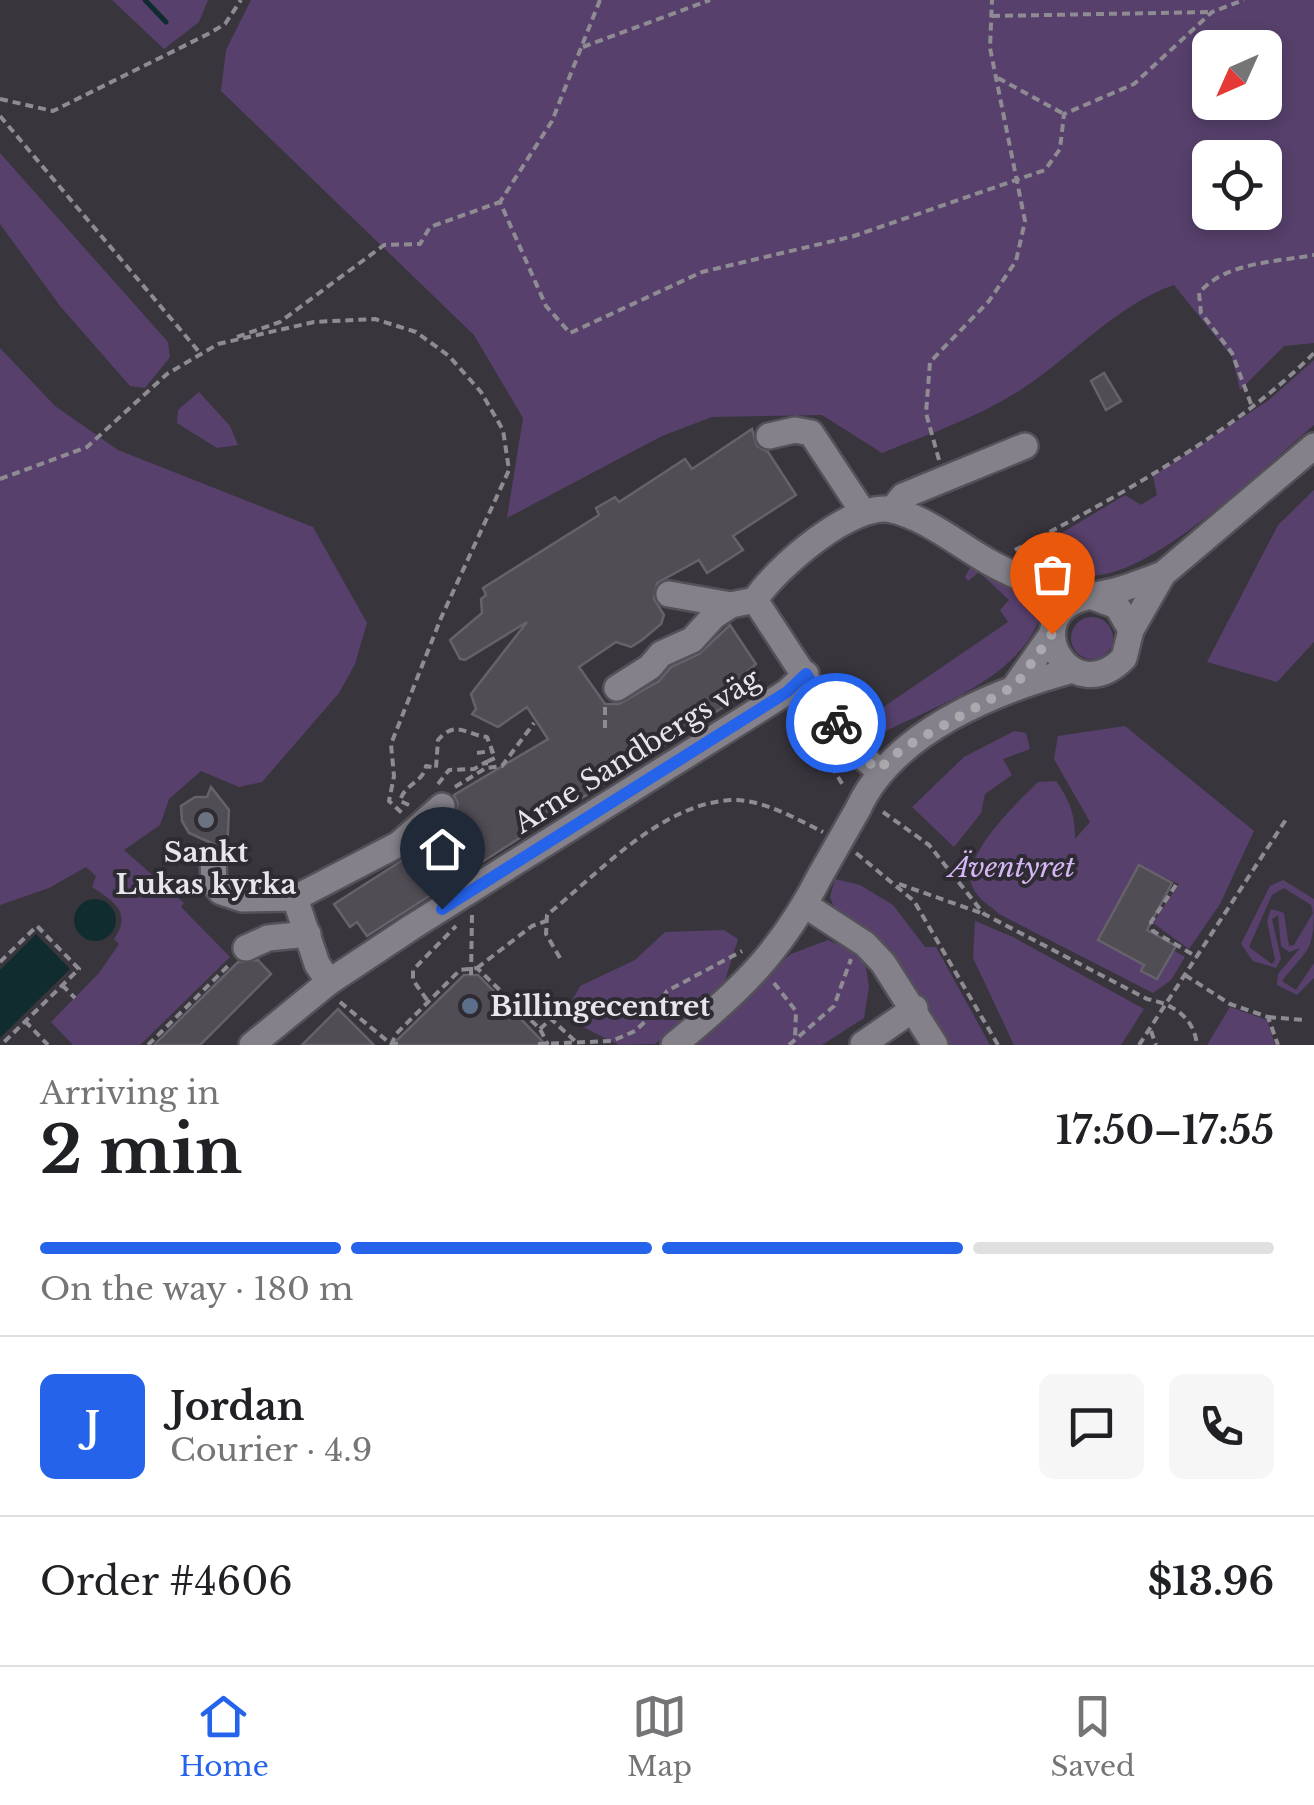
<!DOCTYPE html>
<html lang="en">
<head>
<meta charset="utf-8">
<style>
  body { margin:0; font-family:"Libre Baskerville",serif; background:#f6f6f6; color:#202124; height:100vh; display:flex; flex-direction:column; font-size:38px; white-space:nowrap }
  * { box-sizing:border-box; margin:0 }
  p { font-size:32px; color:#757577 }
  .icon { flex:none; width:55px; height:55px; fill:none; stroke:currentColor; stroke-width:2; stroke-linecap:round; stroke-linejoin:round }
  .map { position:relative; height:1045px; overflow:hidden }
  .drawer { display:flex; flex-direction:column; background:#fff; flex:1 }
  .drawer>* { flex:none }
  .needle { width:65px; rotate:225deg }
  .tools { position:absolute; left:1192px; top:30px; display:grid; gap:20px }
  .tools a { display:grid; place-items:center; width:90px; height:90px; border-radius:15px; background:#fff; box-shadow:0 5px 15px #0003; font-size:50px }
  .pin { position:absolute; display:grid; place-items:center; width:85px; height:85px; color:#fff; margin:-102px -42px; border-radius:50% 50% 50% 0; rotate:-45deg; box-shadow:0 0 10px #0007 }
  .pin .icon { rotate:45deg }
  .courier { position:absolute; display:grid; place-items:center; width:100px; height:100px; margin:-50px; border:8px solid #2563eb; border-radius:50%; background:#fff; color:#222; box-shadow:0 2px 12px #0007 }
  .head em { font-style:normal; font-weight:800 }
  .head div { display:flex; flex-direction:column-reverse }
  .head { display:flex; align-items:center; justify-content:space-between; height:170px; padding:0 40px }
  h1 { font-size:65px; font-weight:800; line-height:75px }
  .bar { display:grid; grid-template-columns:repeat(4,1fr); gap:15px 10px; align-content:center; height:120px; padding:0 40px }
  .bar i { height:12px; border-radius:8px; background:#e0e0e0 }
  .bar .active { background:#2563eb }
  .bar p { grid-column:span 4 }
  .line { display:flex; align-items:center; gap:25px; padding:0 40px; border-top:2px solid #e0e0e0 }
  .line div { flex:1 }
  .round { display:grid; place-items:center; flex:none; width:105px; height:105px; border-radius:15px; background:#f6f6f6 }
  .dock { display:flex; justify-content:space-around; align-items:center; height:140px; border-top:2px solid #e0e0e0; background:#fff; font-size:28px; color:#757577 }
  .dock a { display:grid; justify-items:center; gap:5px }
  .dock .active { color:#2563eb }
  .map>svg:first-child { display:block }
</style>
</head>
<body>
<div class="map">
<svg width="1314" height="1045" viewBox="0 0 1314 1045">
  <rect width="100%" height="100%" fill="#39353d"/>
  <!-- green -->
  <g fill="#57416c" fill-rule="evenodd">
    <polygon points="112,0 208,0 199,22 164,49"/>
    <path d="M 251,0 L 1314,0 L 1314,343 L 1284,346 L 1240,390 L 1232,357 L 1174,285 C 1116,305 1074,355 1022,389 C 979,417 929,434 882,453 L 822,415 L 712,417 L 662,436 L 507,518 L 523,418 L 474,335 L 221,91 L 226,50 ZM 1210,48 L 1265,48 L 1265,102 L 1210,102 ZM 1210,158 L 1265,158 L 1265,212 L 1210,212 Z"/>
    <polygon points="0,153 168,342 170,357 145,388 130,386 60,306 0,224"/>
    <path d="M 0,348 L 55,406 L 118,450 L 313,527 L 367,623 L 355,664 L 339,693 L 262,782 L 239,787 L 201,771 L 169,799 L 160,825 L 124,850 L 184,903 L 181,907 L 230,957 L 140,1045 L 73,1045 L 51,1022 L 99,973 L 119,944 L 114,939 C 133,912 113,901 92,887 L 96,876 L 86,867 L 49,888 L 0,905 Z"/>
    <path d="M 1314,360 L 1314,425 C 1264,467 1164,566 1100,575 C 1072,579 1044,568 1018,559 L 1125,495 L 1141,505 L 1157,495 L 1153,476 L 1269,400 Z"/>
    <polygon points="199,392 230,426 238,445 217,448 177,423 178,410"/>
    <polygon points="1314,490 1314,642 1277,682 1207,662 1278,525"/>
    <path d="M 972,564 L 1035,594 L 1033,602 L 1044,606 C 1025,679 937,704 876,736 L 855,727 L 848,716 L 855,711 L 863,721 L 1008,622 L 1000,610 L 1009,600 L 979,572 L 968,581 L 965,577 Z"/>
    <circle cx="1092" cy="638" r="21"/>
    <path d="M 1125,726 L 1254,831 L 1220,904 L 1189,949 L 1153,923 L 1179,884 L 1139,866 L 1098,940 L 1144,965 L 1141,971 L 1157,979 L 1173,950 L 1185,957 L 1171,980 L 1153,993 L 999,914 C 990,905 978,900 972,886 C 960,856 1018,802 1038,782 L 1056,781 C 1071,802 1075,816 1075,839 L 1090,822 L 1054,759 L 1058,736 Z"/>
    <polygon points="1014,731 1026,733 1030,749 1003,759 1012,775 985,794 981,813 954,847 912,807 964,757"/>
    <polygon points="835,879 860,885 893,905 925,947 936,947 990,1045 945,1045 834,907 830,897"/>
    <path d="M 1283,880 L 1314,899 C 1314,951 1312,944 1282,981 L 1296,990 L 1314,963 L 1314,978 L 1297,995 L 1277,985 L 1278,974 L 1300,948 L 1289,952 L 1281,946 L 1278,915 L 1272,919 L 1281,959 L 1276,968 L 1253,961 L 1241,944 L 1270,886 ZM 1284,888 L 1311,905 L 1313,913 L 1294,945 L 1289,946 L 1284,913 L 1271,909 L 1267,921 L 1275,960 L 1272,964 L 1249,947 L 1272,895 Z"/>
    <polygon points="975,921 1013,937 1144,1009 1121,1045 1014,1045 973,958"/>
    <polygon points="724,930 738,939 721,993 655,1044 619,1045 563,1017 580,986 635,960 665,932"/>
    <polygon points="828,940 864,956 869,987 864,1018 822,1045 685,1045 791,954"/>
    <polygon points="1230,1007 1267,1020 1275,1045 1207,1045"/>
  </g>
  <!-- water -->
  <g fill="#102c2f">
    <circle cx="95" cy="920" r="21"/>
    <polygon points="36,934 70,969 0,1038 0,970"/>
  </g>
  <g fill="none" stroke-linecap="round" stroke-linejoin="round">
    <!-- stream -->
    <polyline stroke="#102c2f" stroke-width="5" points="145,0 166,22"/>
  </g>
  <!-- building -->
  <g fill="#514d55" stroke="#66626a" stroke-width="2.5">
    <polygon points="1104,373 1121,401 1106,410 1091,381"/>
    <polygon points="752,429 757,446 768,452 796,495 733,536 743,550 707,573 699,560 657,583 654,599 664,615 661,624 642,640 631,647 616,642 579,667 605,704 619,704 659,681 671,667 699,654 730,625 756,664 744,675 753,688 367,936 357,922 350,927 334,904 409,856 453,818 458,804 454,795 548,739 527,707 498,727 472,714 476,709 471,694 527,622 465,660 460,659 450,640 482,613 481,599 486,595 483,588 599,515 596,508 615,497 619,502 685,459 692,469"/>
    <polygon points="211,787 229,810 227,850 189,833 182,821 181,806 195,797 207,797"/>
    <polygon points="1139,865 1172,883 1147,930 1176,946 1157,979 1141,971 1144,965 1098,940"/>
    <polygon points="258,960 271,974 200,1045 154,1045 238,962"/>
    <polygon points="464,975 478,975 546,1045 392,1045"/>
    <polygon points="338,1009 374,1045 302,1045"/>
  </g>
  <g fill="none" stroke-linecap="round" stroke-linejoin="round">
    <!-- minor casing -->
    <g stroke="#545158" stroke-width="30">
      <g id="minor">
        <polyline points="769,436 795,430 811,433 863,512"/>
        <polyline points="892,510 903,496 1025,446"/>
        <polyline points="669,594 731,605"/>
        <path d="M 1090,596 L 1117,606 L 1131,630 L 1124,658 C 1074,709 1023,628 1073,602 C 1086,595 1104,594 1118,590 C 1133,586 1148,579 1163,574"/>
        <polyline points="755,600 851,747 878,770"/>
        <polyline points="1131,630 1163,574 1314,446"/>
        <polyline points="1016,685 1052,634"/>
        <path d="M 617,688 L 650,667 L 661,654 L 692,640 L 714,616 L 731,605 L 755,600 C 775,569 853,500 893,510 C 926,518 959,545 989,562 C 1015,577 1046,587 1074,601"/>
        <path d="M 858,809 C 893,732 995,691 1073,670"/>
        <polyline points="213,859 214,883 221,892 242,899 295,898 317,964 329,982"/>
        <polyline points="295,898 399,844 442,806"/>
        <polyline points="805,905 865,944 883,963 935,1045"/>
        <polyline points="246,948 268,938 308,934"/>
        <polyline points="863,1044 915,1008"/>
        <polyline points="252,1045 329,982 412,927 787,692 806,674"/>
        <path d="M 674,1045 C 741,990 781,952 821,874"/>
      </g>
    </g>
    <!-- path -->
    <g stroke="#8e8b92" stroke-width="4" stroke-dasharray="8 5" stroke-linecap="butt">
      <polyline points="600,0 552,121 500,202 546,306 570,333 702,272 854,236 1045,170 1060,149 1064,114 1134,84 1212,12 1244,0"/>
      <polyline points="992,16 1212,12"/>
      <polyline points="583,47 710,0"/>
      <polyline points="998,78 1064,114"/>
      <polyline points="0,99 53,111 208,34 225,24 241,0"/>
      <polyline points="0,116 200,353"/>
      <polyline points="237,337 280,322 384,245 420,244 430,227 500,202"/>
      <path d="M 1251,404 L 1232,353 L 1201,313 L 1199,293 C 1225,262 1276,262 1314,255"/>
      <polyline points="939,460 926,413 930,362 989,301 1016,261 1025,221 990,48 992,0"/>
      <polyline points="0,479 87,447 167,374 218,344 314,322 375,319 416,332 449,356 481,392 503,430 509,470 441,618 391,744 394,776 389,801 402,813"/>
      <path d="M 1015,550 C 1113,500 1237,431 1314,353"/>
      <polyline points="751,669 758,682"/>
      <polyline points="798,710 844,787"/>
      <polyline points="605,728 605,706"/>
      <polyline points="477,753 491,751"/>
      <polyline points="438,784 449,770 474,769 486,762 486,768"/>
      <polyline points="455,787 486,768 502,766 534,723"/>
      <path d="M 409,805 L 400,801 C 404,784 424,782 426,766 L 436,768 L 438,740 C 456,719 466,735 487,737 L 495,758 L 486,762"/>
      <path d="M 883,812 L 929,845 L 984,914 L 1147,999 C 1173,1004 1194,1017 1197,1045"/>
      <polyline points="856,853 914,901 998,1045"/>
      <polyline points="899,884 984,914"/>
      <polyline points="1176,885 1151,922 1153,931 1197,957"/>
      <path d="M 560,958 L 546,934 L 547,915 C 599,873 664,800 736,800 C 765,801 797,819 823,832"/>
      <polyline points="0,962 37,926 79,969 1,1045"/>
      <polyline points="477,968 532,926 546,921"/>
      <polyline points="471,975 472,914"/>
      <polyline points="1185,975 1230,1004 1268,1017 1278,1045"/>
      <polyline points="774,983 796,1011 795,1040"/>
      <polyline points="62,985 75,998"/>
      <polyline points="427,1000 413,980 413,970 456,926"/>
      <polyline points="340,1002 391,1044 400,1044"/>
      <polyline points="1268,1017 1304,1020"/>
      <polyline points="25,1021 48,1045"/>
      <polyline points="540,1029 551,1019 575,1041"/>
      <polyline points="1151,1031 1156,1045"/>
      <polyline points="538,1044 612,1041 635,1031 651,1016 667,991 742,951"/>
      <polyline points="148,1045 230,964"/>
      <polyline points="391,1045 396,1034 460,970 477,968 540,1029 548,1045"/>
      <polyline points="789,1045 834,1006 851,959"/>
      <polyline points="1139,1045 1287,818"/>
    </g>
    <!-- minor -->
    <use href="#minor" stroke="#85818a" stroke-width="25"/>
    <!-- minor-bridge casing -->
    <g stroke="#545158" stroke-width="30" stroke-linecap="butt">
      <polyline id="minor-bridge" points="821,874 858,809"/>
    </g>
    <!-- minor-bridge -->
    <use href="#minor-bridge" stroke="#85818a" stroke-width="25"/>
  </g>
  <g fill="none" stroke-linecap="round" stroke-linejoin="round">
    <!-- done -->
    <polyline stroke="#aba8ae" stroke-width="10" stroke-dasharray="0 18" points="836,723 851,747 878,770 903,748 1016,685 1052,634"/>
    <!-- route -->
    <polyline stroke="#2563eb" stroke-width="12" points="442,909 787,692 806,674 836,723"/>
  </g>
  <!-- markers -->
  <circle fill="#6b7280" stroke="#2f2b33" stroke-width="4" cx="206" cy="820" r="10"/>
  <circle fill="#5c6f8a" stroke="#2f2b33" stroke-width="4" cx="470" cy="1006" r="10"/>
  <g text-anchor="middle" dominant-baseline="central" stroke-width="8" stroke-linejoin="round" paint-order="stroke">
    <!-- street labels -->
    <g font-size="28" fill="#e8e6eb" stroke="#2f2b33">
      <text transform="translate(637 751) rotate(-32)">Arne Sandbergs väg</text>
    </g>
    <!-- poi labels -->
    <g font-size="28" font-weight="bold" fill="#e8e6eb" stroke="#2f2b33">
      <text x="206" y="852">Sankt<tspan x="206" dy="32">Lukas kyrka</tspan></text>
      <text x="490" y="1006" text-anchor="start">Billingecentret</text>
    </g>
    <!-- park labels -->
    <g font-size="28" font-style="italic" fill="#d5b6f5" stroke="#2f2b33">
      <text x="1012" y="867">Äventyret</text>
    </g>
  </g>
</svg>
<div class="tools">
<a><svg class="needle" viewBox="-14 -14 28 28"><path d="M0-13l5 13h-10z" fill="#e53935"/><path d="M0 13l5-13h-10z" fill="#757577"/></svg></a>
<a><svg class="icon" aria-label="locate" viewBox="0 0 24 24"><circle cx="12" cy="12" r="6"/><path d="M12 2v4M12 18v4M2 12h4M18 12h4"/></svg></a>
</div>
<div class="pin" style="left:1052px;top:634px;background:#ea580c"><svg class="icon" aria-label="bag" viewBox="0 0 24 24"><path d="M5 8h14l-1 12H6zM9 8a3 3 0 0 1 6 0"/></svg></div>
<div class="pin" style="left:442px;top:909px;background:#1f2937"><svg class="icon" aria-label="home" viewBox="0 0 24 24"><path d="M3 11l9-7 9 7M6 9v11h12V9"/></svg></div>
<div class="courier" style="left:836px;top:723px"><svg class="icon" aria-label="bike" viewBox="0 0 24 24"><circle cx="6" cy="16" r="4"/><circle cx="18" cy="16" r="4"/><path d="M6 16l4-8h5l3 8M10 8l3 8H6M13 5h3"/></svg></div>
</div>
<section class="drawer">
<div class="head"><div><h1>2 min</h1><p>Arriving in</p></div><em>17:50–17:55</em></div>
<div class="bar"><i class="active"></i><i class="active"></i><i class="active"></i><i></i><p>On the way · 180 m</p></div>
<div class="line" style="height:180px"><b class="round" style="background:#2563eb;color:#fff">J</b><div><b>Jordan</b><p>Courier · 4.9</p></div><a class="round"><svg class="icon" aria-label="chat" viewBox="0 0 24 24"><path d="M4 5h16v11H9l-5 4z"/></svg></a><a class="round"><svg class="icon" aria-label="phone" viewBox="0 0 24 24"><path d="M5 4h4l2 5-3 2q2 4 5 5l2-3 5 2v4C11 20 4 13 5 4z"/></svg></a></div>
<div class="line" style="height:130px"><div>Order #4606</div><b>$13.96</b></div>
</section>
<nav class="dock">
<a class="active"><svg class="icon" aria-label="home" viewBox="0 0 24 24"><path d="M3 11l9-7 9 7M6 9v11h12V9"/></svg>Home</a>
<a><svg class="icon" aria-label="map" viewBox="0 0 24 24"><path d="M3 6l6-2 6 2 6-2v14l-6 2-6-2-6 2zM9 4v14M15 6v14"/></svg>Map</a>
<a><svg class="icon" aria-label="saved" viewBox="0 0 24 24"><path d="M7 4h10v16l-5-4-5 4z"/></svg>Saved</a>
</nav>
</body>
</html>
